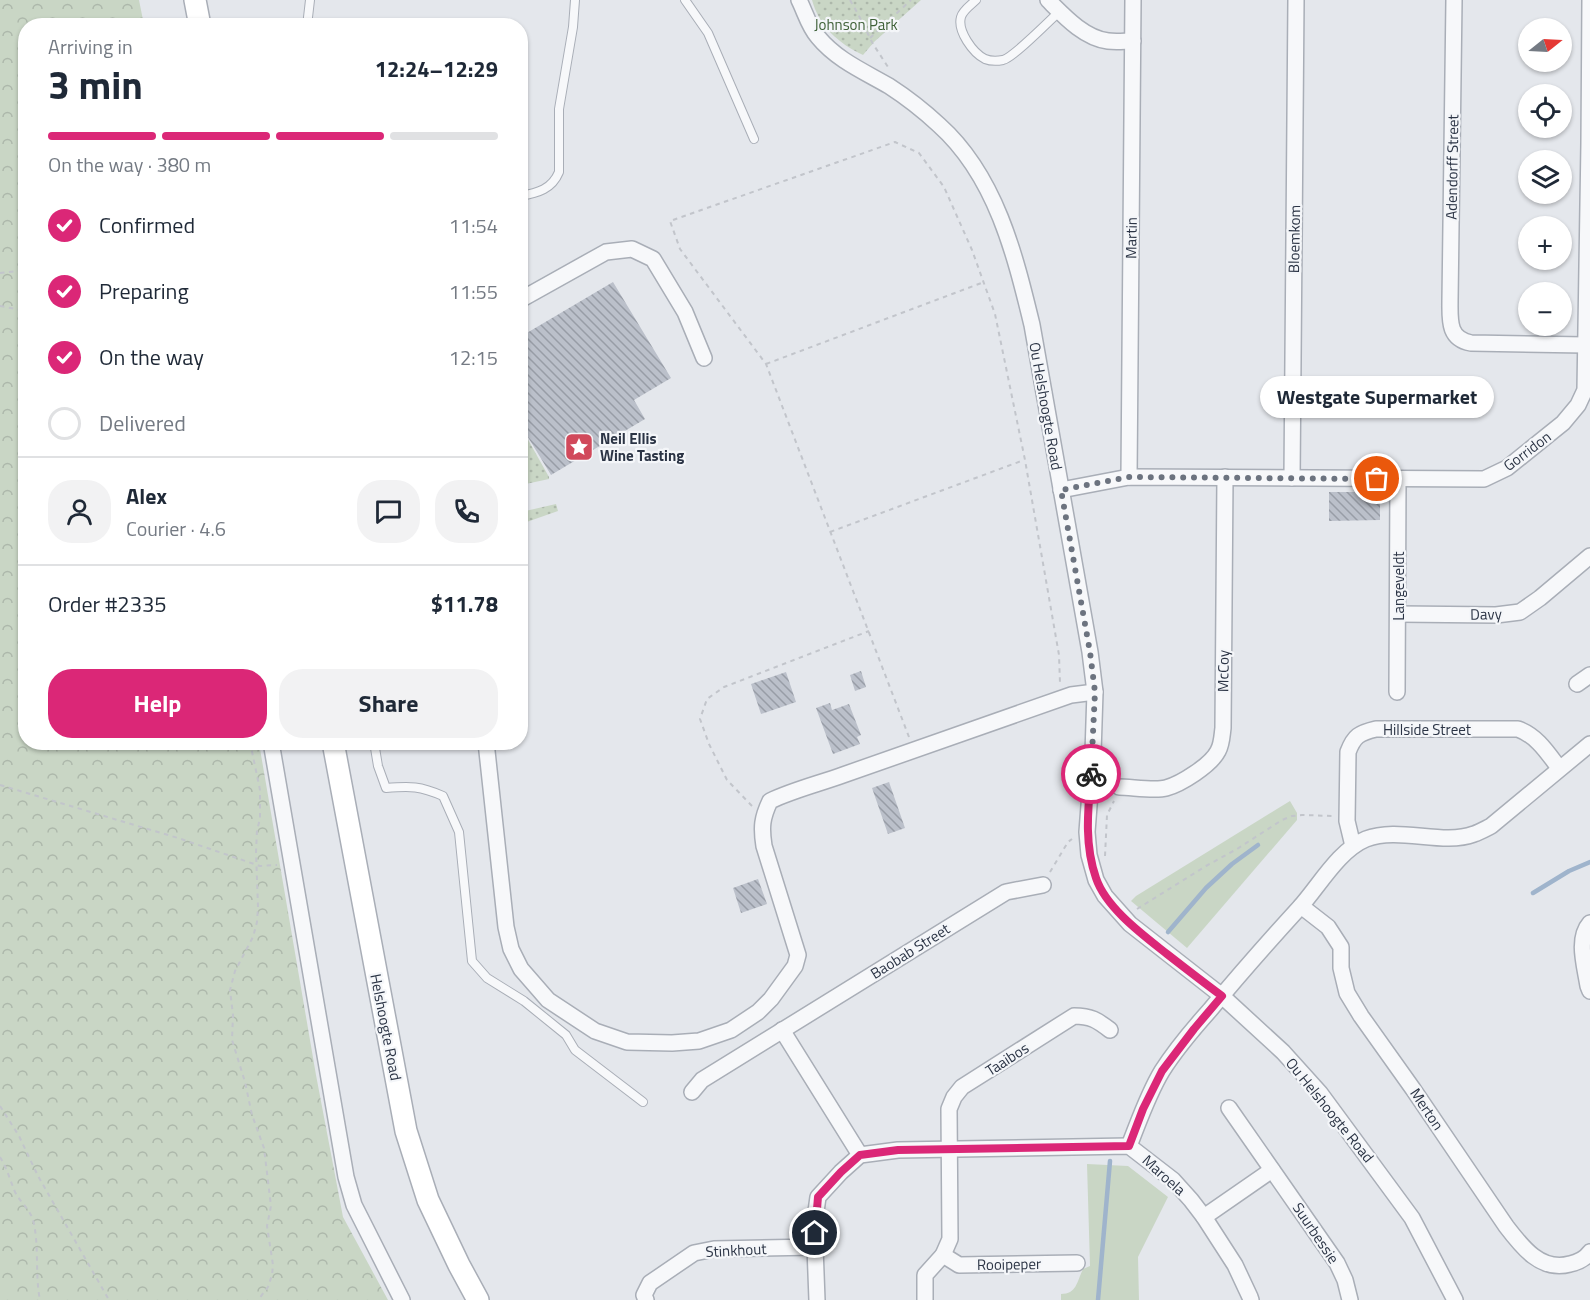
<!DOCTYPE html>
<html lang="en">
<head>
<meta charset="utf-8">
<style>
  body { margin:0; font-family:"Titillium Web",sans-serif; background:#f2f2f3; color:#1f2937; height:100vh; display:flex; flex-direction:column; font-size:22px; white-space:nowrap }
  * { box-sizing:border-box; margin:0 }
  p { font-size:20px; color:#747a83 }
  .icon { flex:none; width:33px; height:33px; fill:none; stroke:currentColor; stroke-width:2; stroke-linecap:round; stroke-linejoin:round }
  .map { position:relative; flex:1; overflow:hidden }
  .side { position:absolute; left:18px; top:18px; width:510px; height:732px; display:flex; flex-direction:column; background:#fff; border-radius:24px; box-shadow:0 2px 4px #0004 }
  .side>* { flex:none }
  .needle { width:39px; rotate:72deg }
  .tools { position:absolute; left:1518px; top:18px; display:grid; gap:12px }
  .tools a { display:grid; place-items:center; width:54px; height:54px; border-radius:50%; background:#fff; box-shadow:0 2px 4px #0004; font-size:30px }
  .pin { position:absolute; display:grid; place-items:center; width:51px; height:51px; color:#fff; margin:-26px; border:3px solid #fff; border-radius:50%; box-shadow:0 2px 6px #0007 }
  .courier { position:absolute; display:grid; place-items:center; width:60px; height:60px; margin:-30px; border:4px solid #db2777; border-radius:50%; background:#fff; color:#222; box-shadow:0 2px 8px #0007 }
  .bubble { position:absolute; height:42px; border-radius:21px; background:#fff; box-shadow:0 2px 4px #0004; font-size:20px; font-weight:700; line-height:42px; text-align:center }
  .overview em { font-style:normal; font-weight:700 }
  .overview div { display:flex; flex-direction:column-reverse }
  .overview { display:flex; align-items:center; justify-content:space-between; height:102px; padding:0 30px }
  h1 { font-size:39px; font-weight:700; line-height:45px }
  .bar { display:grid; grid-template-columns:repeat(4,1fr); gap:9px 6px; align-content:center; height:72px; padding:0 30px }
  .bar i { height:8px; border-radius:4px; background:#e0e1e3 }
  .bar .active { background:#db2777 }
  .bar p { grid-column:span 4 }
  .line { display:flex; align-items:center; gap:15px; padding:0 30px; border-top:2px solid #e0e1e3 }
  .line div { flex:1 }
  .round { display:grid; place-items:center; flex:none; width:63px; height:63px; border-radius:24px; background:#f2f2f3 }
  ol { padding:0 30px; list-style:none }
  li { display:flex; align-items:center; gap:18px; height:66px }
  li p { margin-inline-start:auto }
  li .icon { padding:6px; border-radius:50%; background:#db2777; color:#fff; stroke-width:4 }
  li:last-child { color:#747a83 }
  li i { width:33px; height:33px; border:3px solid #e0e1e3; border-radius:50% }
  .cta { display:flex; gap:12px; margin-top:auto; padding:12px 30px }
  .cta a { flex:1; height:69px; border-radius:24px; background:#db2777; color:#fff; font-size:24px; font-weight:700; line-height:69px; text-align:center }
  .cta a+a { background:#f2f2f3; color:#1f2937 }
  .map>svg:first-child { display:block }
</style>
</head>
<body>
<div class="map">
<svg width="1590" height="1300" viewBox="0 0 1590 1300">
  <defs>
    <pattern id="forest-crowns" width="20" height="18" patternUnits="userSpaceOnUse" patternTransform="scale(1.5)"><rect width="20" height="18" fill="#c9d6c5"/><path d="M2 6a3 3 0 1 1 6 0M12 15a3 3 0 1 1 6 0" fill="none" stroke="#adb8ab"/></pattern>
    <pattern id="park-dots" width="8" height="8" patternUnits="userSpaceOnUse" patternTransform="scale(1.5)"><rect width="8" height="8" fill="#c9d6c5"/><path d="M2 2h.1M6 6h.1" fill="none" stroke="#adb8ab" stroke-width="1.8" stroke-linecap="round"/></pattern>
    <pattern id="building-back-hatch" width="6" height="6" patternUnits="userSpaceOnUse" patternTransform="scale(1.5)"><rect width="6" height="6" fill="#bbc0ca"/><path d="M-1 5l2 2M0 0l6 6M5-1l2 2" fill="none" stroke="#989da6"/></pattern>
  </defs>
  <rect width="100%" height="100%" fill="#e4e7ec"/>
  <!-- grass -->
  <g fill="#c9d6c5">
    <polygon points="1290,801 1297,813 1297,820 1187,948 1131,901 1136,896"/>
    <path d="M 1087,1164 L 1128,1166 L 1168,1197 L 1138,1257 L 1139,1300 L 1061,1300 L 1061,1294 C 1077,1294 1077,1281 1083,1269 L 1090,1266 Z"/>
  </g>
  <!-- forest -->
  <polygon fill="url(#forest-crowns)" points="0,0 139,0 144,25 26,26 26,742 259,743 316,1075 343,1217 388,1300 0,1300"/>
  <!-- park -->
  <g fill="url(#park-dots)">
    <path d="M 812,0 L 921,0 L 874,42 L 863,55 C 839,44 819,26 812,0 Z"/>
    <polygon points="522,429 549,477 549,479 521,485"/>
    <polygon points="556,504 558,511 521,524 521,512"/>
  </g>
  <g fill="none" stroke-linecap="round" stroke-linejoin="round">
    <!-- stream -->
    <g stroke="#9fb4cc" stroke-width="4.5">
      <polyline points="1533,893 1569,871 1590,862"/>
      <polyline points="1168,932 1206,888 1232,864 1258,845"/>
      <polyline points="1098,1300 1110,1161"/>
    </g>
  </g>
  <!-- building -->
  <g fill="url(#building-back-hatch)">
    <polygon points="613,282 671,378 634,400 645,419 551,475 520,424 520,337"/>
    <polygon points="1329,492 1370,492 1380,504 1380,520 1329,521"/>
    <polygon points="861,671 866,687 855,691 850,675"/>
    <polygon points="786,672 796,702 761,714 751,684"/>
    <polygon points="830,703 832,710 849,704 861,735 857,737 860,744 833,754 816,708"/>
    <polygon points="889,782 905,828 888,834 872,788"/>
    <polygon points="758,879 767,904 741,913 733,888"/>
  </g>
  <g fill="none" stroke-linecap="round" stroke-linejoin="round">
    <!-- service casing -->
    <g stroke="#a9aeb7" stroke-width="10">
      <g id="service">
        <polyline points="685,0 708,33 754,139"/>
        <path d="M 976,0 C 971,5 963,10 961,17 C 957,31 973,53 985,59 C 990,61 998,61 1003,60 C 1014,57 1049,21 1060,11"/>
        <polyline points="307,26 310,0"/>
        <path d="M 520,196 C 538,193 552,189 559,172 L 559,109 L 573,27 L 575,0"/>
        <path d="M 374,742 L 378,766 L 386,788 C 411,786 420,786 443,796 L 459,832 L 472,961 L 487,978 L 524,1001 L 566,1035 L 575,1050 L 643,1102"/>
      </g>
    </g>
    <!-- minor casing -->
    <g stroke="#a9aeb7" stroke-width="18">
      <g id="minor">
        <path d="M 799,0 C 805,12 809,27 818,37 C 837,60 863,71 889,86 C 906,97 924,111 939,125 C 996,176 1015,255 1032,325 L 1090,652 L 1095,692 L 1093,753 L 1087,832 L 1089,855 L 1096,880 L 1105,896 L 1130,924 L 1222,996 L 1283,1052 L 1320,1093 L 1412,1218 L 1455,1300"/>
        <path d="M 1048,0 C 1064,16 1084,38 1108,41 C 1116,42 1125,41 1133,41"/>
        <path d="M 1454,0 L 1450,301 C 1450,320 1448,339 1471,343 L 1585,345"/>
        <polyline points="520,300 606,252 632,249 653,259 685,312 704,358"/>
        <polyline points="1129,477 1133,0"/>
        <polyline points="1292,478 1296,0"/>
        <polyline points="1061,490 1129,477 1484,479 1507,468 1563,423 1578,405 1585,390 1589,143 1590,0"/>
        <polyline points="1399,614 1496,615 1520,612 1540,598 1590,556"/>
        <polyline points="1577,684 1590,675"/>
        <polyline points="1397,692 1398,479"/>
        <polyline points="271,742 346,1177 354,1205 402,1300"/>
        <path d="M 486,742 L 506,927 L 511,949 L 521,969 L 548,1000 L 595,1031 L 627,1042 L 672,1043 L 699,1041 L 731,1030 L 758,1012 L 771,999 L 795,966 L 798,955 L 764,846 C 761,827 762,818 770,801 C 793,790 818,784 843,775 C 919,749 995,722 1071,695 L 1095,692"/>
        <path d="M 1119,787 C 1131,787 1155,791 1166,788 C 1181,784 1211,765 1218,751 C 1222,744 1222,735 1223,728 L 1225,477"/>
        <path d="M 1353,846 L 1347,821 L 1348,752 C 1354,736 1359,733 1376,729 L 1518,729 C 1537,736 1547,752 1559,768"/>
        <path d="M 1301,906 L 1328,927 L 1341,947 L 1341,968 L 1347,993 L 1361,1016 L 1413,1089 L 1506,1226 C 1522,1247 1541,1272 1570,1264 C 1579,1262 1585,1259 1590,1252"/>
        <path d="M 1590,923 C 1576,939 1585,966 1588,986 L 1590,991"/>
        <polyline points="782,1030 860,1155"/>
        <polyline points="692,1092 702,1080 1006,892 1043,885"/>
        <polyline points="1229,1108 1337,1263 1345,1280 1350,1300"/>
        <path d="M 1129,1146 C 1139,1121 1148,1094 1162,1071 C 1176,1049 1193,1029 1210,1010 C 1239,975 1269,941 1300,907 C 1319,886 1339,850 1366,839 C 1399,826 1442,846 1474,834 C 1480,832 1485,829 1491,826 L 1590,744"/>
        <polyline points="1204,1217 1272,1170"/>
        <polyline points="943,1255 959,1265 1077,1263"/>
        <polyline points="646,1300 644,1295 650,1283 694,1253 714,1249 815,1247"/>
        <polyline points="817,1300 815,1247 815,1219 818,1197 841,1172 860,1155 898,1150 1129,1146 1173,1180 1191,1200 1204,1217 1235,1265 1250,1297 1251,1300"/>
        <path d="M 925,1300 L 925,1275 L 943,1255 L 950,1239 L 949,1109 L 954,1097 L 962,1087 L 1074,1016 C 1091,1016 1097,1020 1110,1030"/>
      </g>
    </g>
    <!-- secondary casing -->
    <g stroke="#a9aeb7" stroke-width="24">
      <g id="secondary">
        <polyline points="195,0 200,26"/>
        <polyline points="333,742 406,1131 428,1200 459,1265 478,1300"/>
      </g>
    </g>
    <!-- path -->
    <g stroke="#c2c5cb" stroke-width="2" stroke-dasharray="4.5 4.5" stroke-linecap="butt">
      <polyline points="850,0 858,14 873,44 890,70"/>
      <polyline points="870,38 911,0"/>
      <polyline points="0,273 26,270"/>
      <polyline points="0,306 26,311"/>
      <polyline points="766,364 984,282"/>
      <polyline points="830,532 1024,460"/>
      <polyline points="909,737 766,364 680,249 670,221 895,142 919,153 944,187 972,250 995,314 1025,460 1059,655 1060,683"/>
      <polyline points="250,742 260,790 260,819 257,830 256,852 258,907 257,922 253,937 235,971 230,990 233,1015 232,1040 245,1082 252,1115 264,1148 271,1206 267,1226 273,1265 272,1275 268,1287 258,1300"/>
      <polyline points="0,785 178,838 260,866 277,865"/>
      <polyline points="752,806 727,780 709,744 700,719 707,699 724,687 869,631"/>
      <polyline points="1105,856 1107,815 1114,801"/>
      <polyline points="1050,872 1068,842 1072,839"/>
      <polyline points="1137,909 1206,866 1237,849 1282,820 1292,816 1302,815 1334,816"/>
      <polyline points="0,1106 19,1136 38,1176 109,1300"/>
      <path d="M 0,1157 C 7,1168 10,1180 15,1192 C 21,1204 31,1209 34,1224 C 39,1249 35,1275 40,1300"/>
    </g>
    <!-- service -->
    <use href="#service" stroke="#f7f8fa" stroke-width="8"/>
    <!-- minor -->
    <use href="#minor" stroke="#f7f8fa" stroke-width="15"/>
    <!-- secondary -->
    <use href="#secondary" stroke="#fff" stroke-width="21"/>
  </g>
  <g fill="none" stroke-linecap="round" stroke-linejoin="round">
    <!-- done -->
    <polyline stroke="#6c737f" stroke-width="6" stroke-dasharray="0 10.8" points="1091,774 1095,692 1090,652 1061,490 1129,477 1377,479"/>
    <!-- route -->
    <path stroke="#db2777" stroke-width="8" d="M 815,1233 L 818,1197 L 841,1172 L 860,1155 L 898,1150 L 1129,1146 L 1143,1109 L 1162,1071 L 1194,1029 L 1222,996 C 1203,982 1185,968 1167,954 C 1143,935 1106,908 1096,878 C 1084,844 1088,809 1091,774"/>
  </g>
  <!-- icons -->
  <defs>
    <g id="sight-square" transform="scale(1.5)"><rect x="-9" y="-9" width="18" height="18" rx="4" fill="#d1495b" stroke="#f4f6f9"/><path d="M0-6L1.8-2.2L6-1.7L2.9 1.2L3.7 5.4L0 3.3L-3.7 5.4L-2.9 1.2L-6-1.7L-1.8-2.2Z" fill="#fff"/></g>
  </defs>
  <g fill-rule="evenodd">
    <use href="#sight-square" x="579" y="447"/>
  </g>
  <g text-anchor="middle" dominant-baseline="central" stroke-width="4.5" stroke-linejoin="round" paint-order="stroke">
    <!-- park labels -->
    <g font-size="15" fill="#3f6138" stroke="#f4f6f9">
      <text x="856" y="24">Johnson Park</text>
    </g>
    <!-- street labels -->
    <g font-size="15" fill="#2b3445" stroke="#f4f6f9">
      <text transform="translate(1452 167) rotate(-89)">Adendorff Street</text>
      <text transform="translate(1131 238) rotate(-89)">Martin</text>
      <text transform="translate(1294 239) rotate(-89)">Bloemkom</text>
      <text transform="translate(1046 406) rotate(80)">Ou Helshoogte Road</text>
      <text transform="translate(1527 451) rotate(-37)">Gorridon</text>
      <text transform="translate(1398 586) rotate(-90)">Langeveldt</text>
      <text transform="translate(1486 614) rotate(-1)">Davy</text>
      <text transform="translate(1223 671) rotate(-89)">McCoy</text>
      <text x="1427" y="729">Hillside Street</text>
      <text transform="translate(910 951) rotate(-32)">Baobab Street</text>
      <text transform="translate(386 1027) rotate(79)">Helshoogte Road</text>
      <text transform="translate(1007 1059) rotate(-33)">Taaibos</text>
      <text transform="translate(1427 1109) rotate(56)">Merton</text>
      <text transform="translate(1330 1110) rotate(51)">Ou Helshoogte Road</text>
      <text transform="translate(1164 1175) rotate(42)">Maroela</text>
      <text transform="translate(1316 1233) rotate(56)">Suurbessie</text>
      <text transform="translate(736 1250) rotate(-3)">Stinkhout</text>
      <text transform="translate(1009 1264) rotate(-1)">Rooipeper</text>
    </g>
    <!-- poi labels -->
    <g font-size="15" font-weight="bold" fill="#2b3445" stroke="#f4f6f9" text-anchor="start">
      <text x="600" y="438">Neil Ellis<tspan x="600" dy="17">Wine Tasting</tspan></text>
    </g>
  </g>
</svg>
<div class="tools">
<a><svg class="needle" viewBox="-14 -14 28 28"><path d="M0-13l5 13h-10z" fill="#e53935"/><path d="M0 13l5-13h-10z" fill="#747a83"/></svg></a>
<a><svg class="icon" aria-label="locate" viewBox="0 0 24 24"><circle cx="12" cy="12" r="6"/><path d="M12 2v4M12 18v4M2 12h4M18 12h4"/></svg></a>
<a><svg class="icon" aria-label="layers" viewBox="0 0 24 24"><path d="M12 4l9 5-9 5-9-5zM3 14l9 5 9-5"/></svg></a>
<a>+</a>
<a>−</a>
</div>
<div class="pin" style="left:1377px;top:479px;background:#ea580c"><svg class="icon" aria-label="bag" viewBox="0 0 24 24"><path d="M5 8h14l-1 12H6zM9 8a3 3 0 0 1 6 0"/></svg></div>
<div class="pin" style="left:815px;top:1233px;background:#1f2937"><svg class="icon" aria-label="home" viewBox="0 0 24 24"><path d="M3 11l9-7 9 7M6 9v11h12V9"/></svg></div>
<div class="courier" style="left:1091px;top:774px"><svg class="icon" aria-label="bike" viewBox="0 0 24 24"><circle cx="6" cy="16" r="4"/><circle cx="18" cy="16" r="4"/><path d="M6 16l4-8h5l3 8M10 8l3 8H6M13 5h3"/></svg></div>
<div class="bubble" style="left:1260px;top:376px;width:234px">Westgate Supermarket</div>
<section class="side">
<div class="overview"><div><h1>3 min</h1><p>Arriving in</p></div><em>12:24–12:29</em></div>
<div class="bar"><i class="active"></i><i class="active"></i><i class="active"></i><i></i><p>On the way · 380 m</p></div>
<ol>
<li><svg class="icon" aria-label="check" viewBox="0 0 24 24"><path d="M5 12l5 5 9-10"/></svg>Confirmed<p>11:54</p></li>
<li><svg class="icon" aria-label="check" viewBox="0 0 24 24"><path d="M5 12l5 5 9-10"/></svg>Preparing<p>11:55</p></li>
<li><svg class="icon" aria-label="check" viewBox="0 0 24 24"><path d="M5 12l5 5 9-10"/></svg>On the way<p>12:15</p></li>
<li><i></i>Delivered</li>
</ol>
<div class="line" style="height:108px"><a class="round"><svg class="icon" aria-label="person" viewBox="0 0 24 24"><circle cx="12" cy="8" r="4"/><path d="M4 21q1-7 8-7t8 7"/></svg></a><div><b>Alex</b><p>Courier · 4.6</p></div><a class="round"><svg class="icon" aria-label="chat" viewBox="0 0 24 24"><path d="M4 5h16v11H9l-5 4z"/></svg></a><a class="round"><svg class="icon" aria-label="phone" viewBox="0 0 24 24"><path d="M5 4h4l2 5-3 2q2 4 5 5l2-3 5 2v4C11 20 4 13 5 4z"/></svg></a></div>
<div class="line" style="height:78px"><div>Order #2335</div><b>$11.78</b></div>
<div class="cta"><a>Help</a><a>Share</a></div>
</section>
</div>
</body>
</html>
